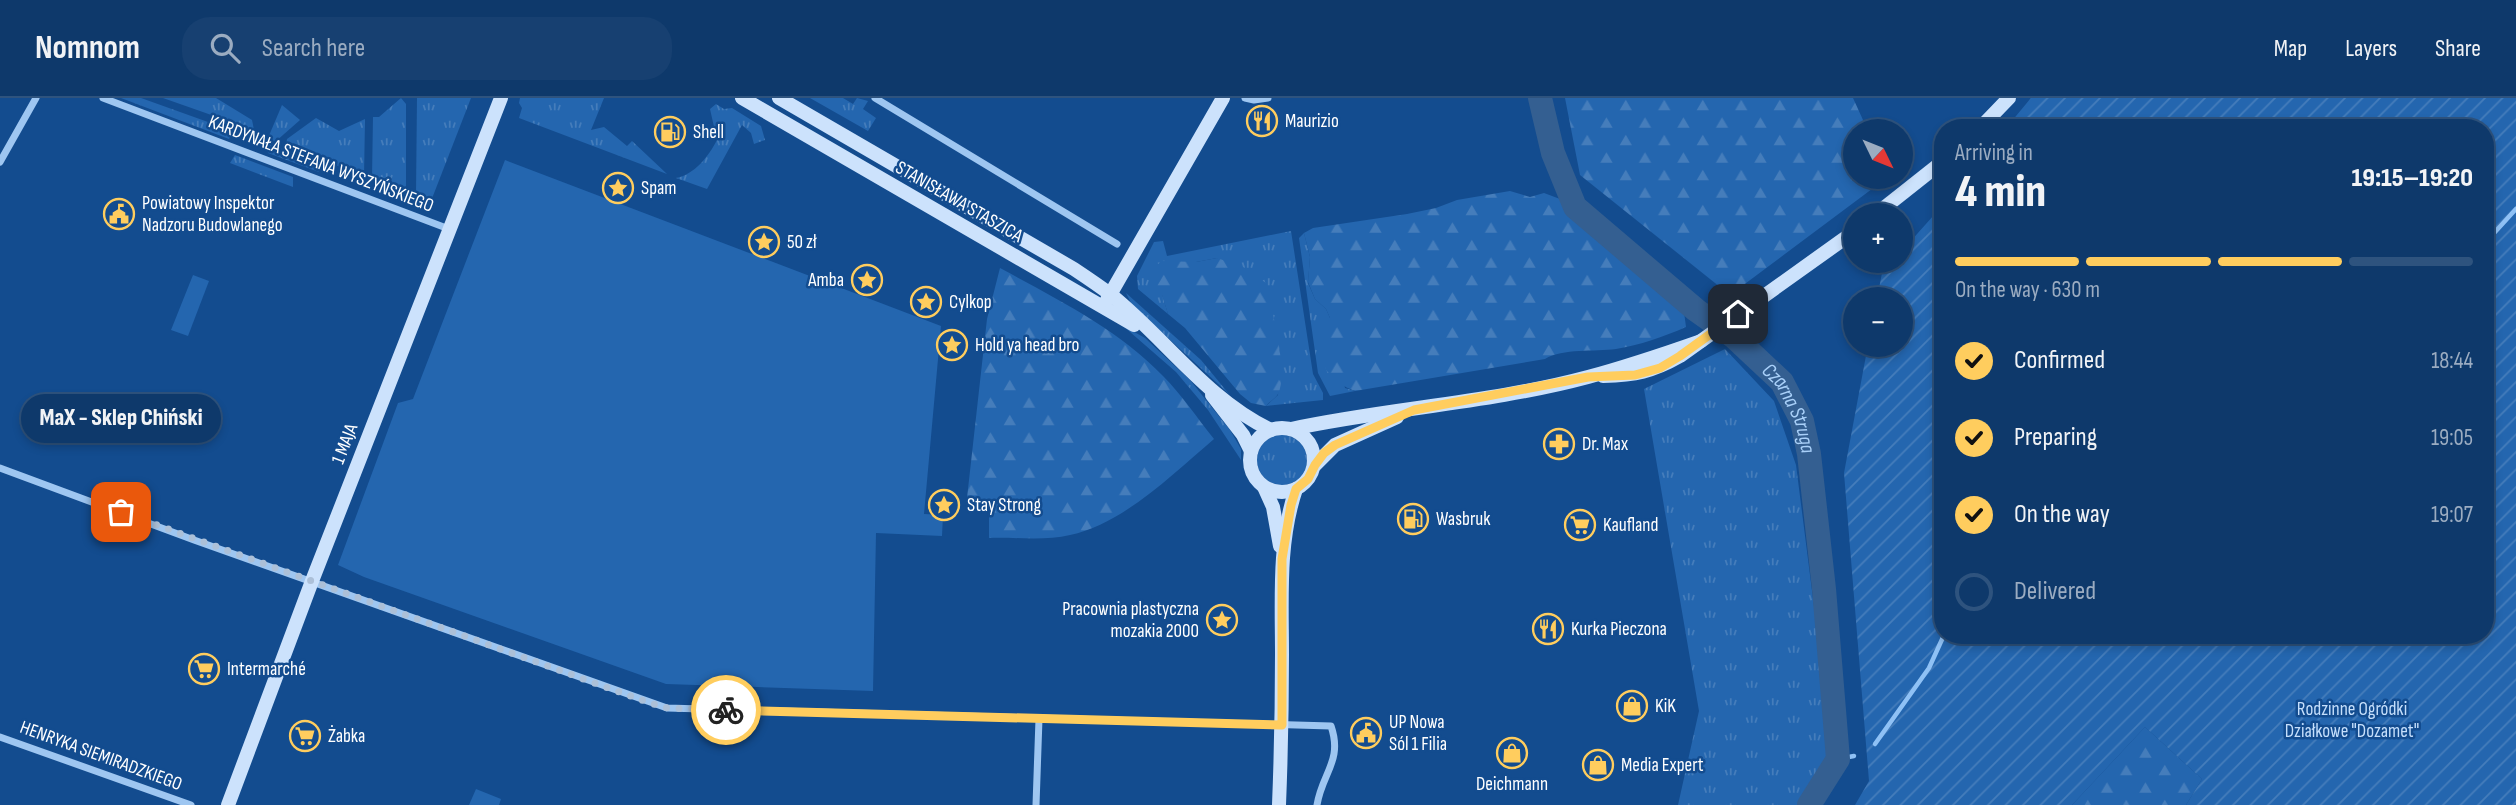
<!DOCTYPE html>
<html lang="en">
<head>
<meta charset="utf-8">
<style>
  body { margin:0; font-family:"Sofia Sans Condensed",sans-serif; background:#174071; color:#f1f3f6; height:100vh; display:flex; flex-direction:column; font-size:26px; white-space:nowrap }
  * { box-sizing:border-box; margin:0 }
  p { font-size:23px; color:#9bacc1 }
  .icon { flex:none; width:38px; height:38px; fill:none; stroke:currentColor; stroke-width:2; stroke-linecap:round; stroke-linejoin:round }
  .map { position:relative; flex:1; overflow:hidden }
  .panel { position:absolute; left:1934px; top:21px; width:560px; height:525px; display:flex; flex-direction:column; background:#0e396b; border-radius:28px; box-shadow:0 4px 10px #0003,0 0 0 2px #2e537e }
  .panel>* { flex:none }
  .needle { width:46px; rotate:133deg }
  .tools { position:absolute; left:1843px; top:21px; display:grid; gap:14px }
  .tools a { display:grid; place-items:center; width:70px; height:70px; border-radius:50%; background:#0e396b; box-shadow:0 4px 10px #0003,0 0 0 2px #2e537e; font-size:35px }
  .pin { position:absolute; display:grid; place-items:center; width:60px; height:60px; color:#fff; margin:-30px; border-radius:14px; box-shadow:0 4px 10px #0006 }
  .courier { position:absolute; display:grid; place-items:center; width:70px; height:70px; margin:-35px; border:5px solid #ffcd5e; border-radius:50%; background:#fff; color:#222; box-shadow:0 2px 9px #0007 }
  .bubble { position:absolute; height:49px; border-radius:24px; background:#0e396b; box-shadow:0 4px 10px #0003,0 0 0 2px #2e537e; font-size:23px; font-weight:800; line-height:49px; text-align:center }
  .summary em { font-style:normal; font-weight:800 }
  .summary div { display:flex; flex-direction:column-reverse }
  .summary { display:flex; align-items:center; justify-content:space-between; height:119px; padding:0 21px }
  h1 { font-size:46px; font-weight:800; line-height:52px }
  .bar { display:grid; grid-template-columns:repeat(4,1fr); gap:10px 7px; align-content:center; height:84px; padding:0 21px }
  .bar i { height:9px; border-radius:5px; background:#2e537e }
  .bar .selected { background:#ffcd5e }
  .bar p { grid-column:span 4 }
  ol { padding:0 21px; list-style:none }
  li { display:flex; align-items:center; gap:21px; height:77px }
  li p { margin-inline-start:auto }
  li .icon { padding:7px; border-radius:50%; background:#ffcd5e; color:#111; stroke-width:4 }
  li:last-child { color:#9bacc1 }
  li i { width:38px; height:38px; border:4px solid #2e537e; border-radius:50% }
  header { display:flex; align-items:center; gap:42px; box-sizing:border-box; height:98px; padding:0 35px; background:#0e396b; border-bottom:2px solid #2e537e }
  header strong { font-size:33px }
  nav { display:flex; gap:38px; margin-inline-start:auto; font-size:24px }
  .search { width:490px; height:63px; background:#174071; display:flex; align-items:center; gap:18px; box-sizing:border-box; padding:0 24px; border-radius:28px; color:#9bacc1; font-size:26px }
  .map>svg:first-child { display:block }
</style>
</head>
<body>
<header>
<strong>Nomnom</strong>
<div class="search"><svg class="icon" aria-label="search" viewBox="0 0 24 24"><circle cx="10" cy="10" r="6"/><path d="M15 15l6 6"/></svg>Search here</div>
<nav><a>Map</a><a>Layers</a><a>Share</a></nav>
</header>
<div class="map">
<svg width="2516" height="707" viewBox="0 0 2516 707">
  <defs>
    <pattern id="grass-tufts" width="24" height="20" patternUnits="userSpaceOnUse" patternTransform="scale(1.75)"><rect width="24" height="20" fill="#2466af"/><path d="M3 7l-1-3M5 7V3M7 7l1-3M15 17l-1-3M17 17v-4M19 17l1-3" fill="none" stroke="#457dbb"/></pattern>
    <pattern id="forest-firs" width="22" height="20" patternUnits="userSpaceOnUse" patternTransform="scale(1.75)"><rect width="22" height="20" fill="#2466af"/><path d="M5 1l3.5 6h-7zM16 11l3.5 6h-7z" fill="#457dbb"/></pattern>
    <pattern id="garden-furrows" width="10" height="10" patternUnits="userSpaceOnUse" patternTransform="scale(1.75)"><rect width="10" height="10" fill="#2466af"/><path d="M-1 1l2-2M0 10L10 0M9 11l2-2" fill="none" stroke="#457dbb"/></pattern>
  </defs>
  <rect width="100%" height="100%" fill="#134c8f"/>
  <!-- grass -->
  <g fill="url(#grass-tufts)">
    <polygon points="121,0 141,0 233,33 229,41"/>
    <polygon points="163,0 216,0 252,22 254,32"/>
    <polygon points="401,0 406,6 406,94 372,81 373,19 379,19"/>
    <polygon points="417,0 471,0 431,103 416,98"/>
    <polygon points="520,0 604,0 591,32 604,29 627,48 632,43 667,76 519,20 522,10 519,5"/>
    <polygon points="810,0 843,0 853,6 857,0 868,3 863,11 876,20 868,33"/>
    <path d="M 716,6 L 724,11 L 732,10 L 761,28 L 765,42 L 754,46 L 751,35 L 742,27 L 707,91 L 676,80 C 694,77 709,58 717,42 L 710,11 Z"/>
    <polygon points="282,7 300,22 275,44 268,40"/>
    <polygon points="316,20 339,33 365,21 364,78 286,48 287,41"/>
    <polygon points="266,45 319,65 319,74 268,55"/>
    <polygon points="235,57 293,79 293,89 230,65"/>
    <polygon points="1291,133 1313,276 1323,295 1323,302 1266,308 1278,297 1280,254 1275,237 1217,160 1196,164 1162,196 1168,216 1138,191 1137,178 1154,144 1163,143 1167,158"/>
    <polygon points="1304,135 1310,159 1308,185 1315,201 1326,211 1330,220 1345,290 1355,293 1330,298 1318,275 1299,140"/>
    <polygon points="1126,195 1201,262 1229,296 1132,207"/>
    <polygon points="1122,227 1145,240 1190,282 1230,332 1241,351 1241,362 1208,312 1176,274"/>
    <polygon points="1725,251 1774,303 1796,367 1833,658 1803,707 1678,707 1699,613 1644,291"/>
    <circle cx="1282" cy="362" r="25"/>
  </g>
  <!-- forest -->
  <g fill="url(#forest-firs)">
    <polygon points="1565,0 1853,0 1868,33 1855,33 1855,79 1888,79 1730,197 1580,77"/>
    <path d="M 1510,93 L 1530,99 L 1544,95 L 1560,101 L 1575,120 L 1648,179 L 1684,214 L 1686,229 C 1663,239 1640,247 1616,251 C 1594,254 1563,250 1545,261 L 1355,293 C 1343,289 1335,282 1326,272 C 1324,255 1320,235 1330,220 L 1326,211 L 1315,201 L 1308,184 L 1310,159 L 1304,135 L 1313,130 L 1407,116 L 1436,110 L 1457,102 Z"/>
    <path d="M 1217,160 L 1243,169 L 1266,185 C 1271,210 1289,274 1278,296 C 1276,300 1269,304 1266,308 L 1251,305 L 1240,296 L 1185,230 L 1168,216 L 1162,197 L 1153,189 L 1153,170 L 1162,163 L 1196,164 Z"/>
    <path d="M 1000,170 C 1057,201 1118,231 1163,278 C 1182,297 1197,320 1214,341 C 1174,375 1123,426 1070,437 C 1045,443 1015,439 989,440 L 989,404 L 967,400 L 987,221 Z"/>
    <polygon points="2145,629 2202,681 2186,707 2072,707"/>
  </g>
  <!-- park -->
  <g fill="#2466af">
    <polygon points="505,62 941,228 924,416 943,417 942,438 876,435 873,593 666,586 364,479 338,467 398,305 413,301"/>
    <polygon points="193,177 209,183 188,238 171,232"/>
    <polygon points="476,691 501,701 499,707 469,707"/>
  </g>
  <!-- garden -->
  <polygon fill="url(#garden-furrows)" points="2031,0 2516,0 2516,707 2186,707 2202,681 2145,629 2072,707 1855,707 1869,683 1844,375 1868,247 1900,247 1900,201 1877,201 1882,175 1893,163 1900,163 1901,154 1942,108 1942,537 2485,537 2485,30 2006,30"/>
  <g fill="none" stroke-linecap="round" stroke-linejoin="round">
    <!-- stream -->
    <g stroke="#8fc1f5" stroke-width="4.5">
      <polyline points="2485,145 2516,111"/>
      <polyline points="1875,646 1929,570 1944,537"/>
      <polyline points="1838,661 1854,658"/>
    </g>
    <!-- river -->
    <path stroke="#345f91" stroke-width="24" id="s1" d="M 1540,0 L 1553,55 L 1575,109 L 1696,212 L 1734,239 L 1782,284 L 1802,323 L 1809,356 L 1824,491 L 1838,661 L 1809,707"/>
    <!-- street -->
    <g stroke="#9ec6f1" stroke-width="7">
      <polyline points="103,0 449,131"/>
      <polyline points="875,0 1117,146"/>
      <polyline points="1245,0 1254,2 1268,0"/>
      <polyline points="0,64 36,0"/>
      <path d="M 0,370 L 194,442 L 667,610 L 1331,628 C 1343,663 1322,675 1317,707"/>
      <polyline points="0,639 191,707"/>
      <polyline points="1036,707 1039,621"/>
    </g>
    <!-- secondary -->
    <g stroke="#cce2fc" stroke-width="14">
      <polyline points="742,0 1134,227"/>
      <path d="M 779,0 L 1074,171 C 1086,179 1098,187 1110,196 C 1164,239 1207,302 1271,332"/>
      <polyline points="1980,30 2009,0"/>
      <polyline points="1875,117 1942,64"/>
      <polyline points="1107,202 1223,0"/>
      <path d="M 1603,278 C 1635,277 1652,274 1680,258 L 1855,133"/>
      <polyline points="1212,297 1243,337 1251,353"/>
      <circle cx="1282" cy="362" r="32"/>
      <path d="M 1291,331 C 1389,310 1491,305 1588,279 C 1625,269 1664,256 1701,243"/>
      <polyline points="1315,367 1335,347 1397,319"/>
      <polyline points="1264,389 1273,409 1280,448"/>
      <polyline points="228,707 312,483 501,0"/>
      <path d="M 1279,707 C 1281,657 1282,607 1282,556 C 1282,501 1278,444 1296,391"/>
    </g>
  </g>
  <g fill="none" stroke-linecap="round" stroke-linejoin="round">
    <!-- done -->
    <polyline stroke="#acc0d8" stroke-width="7" stroke-dasharray="0 12.6" points="121,414 650,605 667,610 726,612"/>
    <!-- route -->
    <polyline stroke="#ffcd5e" stroke-width="9" points="726,612 1282,627 1282,461 1291,407 1296,391 1308,381 1315,367 1324,355 1335,347 1414,312 1588,279 1635,277 1660,270 1680,258 1738,216"/>
  </g>
  <!-- icons -->
  <defs>
    <g id="restaurant-ring" transform="scale(1.575)"><circle r="9.5" fill="#134c8f" stroke="#ffcd5e" stroke-width="1.5"/><path d="M-5-6h1v4h1v-4h1v4h1v-4h1v5L-1.5 .5V6h-2V.5L-5-1ZM5-6V6H3V1.5H1.5Q1.5-4 5-6Z" fill="#ffcd5e"/></g>
    <g id="fuel-ring" transform="scale(1.575)"><circle r="9.5" fill="#134c8f" stroke="#ffcd5e" stroke-width="1.5"/><path d="M-5.5-6h7V0h2V4h1.3V-2.5L3-4.5l.8-.8L6-3V5H2.5V1h-1V6h-7ZM-4.2-4.7v3.2H.2V-4.7Z" fill="#ffcd5e"/></g>
    <g id="sight-ring" transform="scale(1.575)"><circle r="9.5" fill="#134c8f" stroke="#ffcd5e" stroke-width="1.5"/><path d="M0-6L1.8-2.2L6-1.7L2.9 1.2L3.7 5.4L0 3.3L-3.7 5.4L-2.9 1.2L-6-1.7L-1.8-2.2Z" fill="#ffcd5e"/></g>
    <g id="civic-ring" transform="scale(1.575)"><circle r="9.5" fill="#134c8f" stroke="#ffcd5e" stroke-width="1.5"/><path d="M-.6-6.5H3V-4.5H.6V-3L4-1V1h2V6H-6V1h2V-1L-.6-3ZM-1.2 2.5V6h2.4V2.5Z" fill="#ffcd5e"/></g>
    <g id="pharmacy-ring" transform="scale(1.575)"><circle r="9.5" fill="#134c8f" stroke="#ffcd5e" stroke-width="1.5"/><path d="M-2-6h4v4h4v4h-4v4h-4v-4h-4v-4h4Z" fill="#ffcd5e"/></g>
    <g id="supermarket-ring" transform="scale(1.575)"><circle r="9.5" fill="#134c8f" stroke="#ffcd5e" stroke-width="1.5"/><path d="M-6-5.5h2.5l.6 2H6L4.5 2H-2.5L-4.4-4H-6ZM-1.5 3.2a1.3 1.3 0 1 0 .1 0ZM3 3.2a1.3 1.3 0 1 0 .1 0Z" fill="#ffcd5e"/></g>
    <g id="shop-ring" transform="scale(1.575)"><circle r="9.5" fill="#134c8f" stroke="#ffcd5e" stroke-width="1.5"/><path d="M-5-2.5h2.3a2.7 3.5 0 0 1 5.4 0H5L5.5 6h-11ZM-1.5-2.5h3a1.5 2.3 0 0 0-3 0Z" fill="#ffcd5e"/></g>
  </defs>
  <g fill-rule="evenodd">
    <use href="#restaurant-ring" x="1262" y="23"/>
    <use href="#fuel-ring" x="670" y="34"/>
    <use href="#sight-ring" x="618" y="90"/>
    <use href="#civic-ring" x="119" y="116"/>
    <use href="#sight-ring" x="764" y="144"/>
    <use href="#sight-ring" x="867" y="182"/>
    <use href="#sight-ring" x="926" y="204"/>
    <use href="#sight-ring" x="952" y="247"/>
    <use href="#pharmacy-ring" x="1559" y="346"/>
    <use href="#sight-ring" x="944" y="407"/>
    <use href="#fuel-ring" x="1413" y="421"/>
    <use href="#supermarket-ring" x="1580" y="427"/>
    <use href="#sight-ring" x="1222" y="522"/>
    <use href="#restaurant-ring" x="1548" y="531"/>
    <use href="#supermarket-ring" x="204" y="571"/>
    <use href="#shop-ring" x="1632" y="608"/>
    <use href="#civic-ring" x="1366" y="635"/>
    <use href="#supermarket-ring" x="305" y="638"/>
    <use href="#shop-ring" x="1512" y="655"/>
    <use href="#shop-ring" x="1598" y="667"/>
  </g>
  <g text-anchor="middle" dominant-baseline="central" stroke-width="5" stroke-linejoin="round" paint-order="stroke">
    <!-- poi labels -->
    <g font-size="19" fill="#fff" stroke="#134c8f" text-anchor="start">
      <text x="1285" y="23">Maurizio</text>
      <text x="693" y="34">Shell</text>
      <text x="641" y="90">Spam</text>
      <text x="142" y="105">Powiatowy Inspektor<tspan x="142" dy="22">Nadzoru Budowlanego</tspan></text>
      <text x="787" y="144">50 zł</text>
      <text x="844" y="182" text-anchor="end">Amba</text>
      <text x="949" y="204">Cylkop</text>
      <text x="975" y="247">Hold ya head bro</text>
      <text x="1582" y="346">Dr. Max</text>
      <text x="967" y="407">Stay Strong</text>
      <text x="1436" y="421">Wasbruk</text>
      <text x="1603" y="427">Kaufland</text>
      <text x="1199" y="511" text-anchor="end">Pracownia plastyczna<tspan x="1199" dy="22">mozakia 2000</tspan></text>
      <text x="1571" y="531">Kurka Pieczona</text>
      <text x="227" y="571">Intermarché</text>
      <text x="1655" y="608">KiK</text>
      <text x="1389" y="624">UP Nowa<tspan x="1389" dy="22">Sól 1 Filia</tspan></text>
      <text x="328" y="638">Żabka</text>
      <text x="1621" y="667">Media Expert</text>
      <text x="1512" y="686" text-anchor="middle">Deichmann</text>
    </g>
    <!-- street labels -->
    <g font-size="19" fill="#fff" stroke="#134c8f">
      <text transform="translate(321 66) rotate(21)">KARDYNAŁA STEFANA WYSZYŃSKIEGO</text>
      <text transform="translate(959 104) rotate(30)">STANISŁAWA STASZICA</text>
      <text transform="translate(345 346) rotate(-69)">1 MAJA</text>
      <text transform="translate(101 658) rotate(20)">HENRYKA SIEMIRADZKIEGO</text>
    </g>
    <!-- park labels -->
    <g font-size="19" fill="#c5dffc" stroke="#134c8f">
      <text x="2352" y="611">Rodzinne Ogródki<tspan x="2352" dy="22">Działkowe "Dozamet"</tspan></text>
    </g>
    <!-- water labels -->
    <g font-size="21" font-style="italic" fill="#a9d0f9" stroke="#134c8f">
      <text stroke="none"><textPath href="#s1" startOffset="413">Czarna Struga</textPath></text>
    </g>
  </g>
</svg>
<div class="tools">
<a><svg class="needle" viewBox="-14 -14 28 28"><path d="M0-13l5 13h-10z" fill="#e53935"/><path d="M0 13l5-13h-10z" fill="#9bacc1"/></svg></a>
<a>+</a>
<a>−</a>
</div>
<div class="pin" style="left:121px;top:414px;background:#ea580c"><svg class="icon" aria-label="bag" viewBox="0 0 24 24"><path d="M5 8h14l-1 12H6zM9 8a3 3 0 0 1 6 0"/></svg></div>
<div class="pin" style="left:1738px;top:216px;background:#1f2937"><svg class="icon" aria-label="home" viewBox="0 0 24 24"><path d="M3 11l9-7 9 7M6 9v11h12V9"/></svg></div>
<div class="courier" style="left:726px;top:612px"><svg class="icon" aria-label="bike" viewBox="0 0 24 24"><circle cx="6" cy="16" r="4"/><circle cx="18" cy="16" r="4"/><path d="M6 16l4-8h5l3 8M10 8l3 8H6M13 5h3"/></svg></div>
<div class="bubble" style="left:21px;top:296px;width:200px">MaX - Sklep Chiński</div>
<section class="panel">
<div class="summary"><div><h1>4 min</h1><p>Arriving in</p></div><em>19:15–19:20</em></div>
<div class="bar"><i class="selected"></i><i class="selected"></i><i class="selected"></i><i></i><p>On the way · 630 m</p></div>
<ol>
<li><svg class="icon" aria-label="check" viewBox="0 0 24 24"><path d="M5 12l5 5 9-10"/></svg>Confirmed<p>18:44</p></li>
<li><svg class="icon" aria-label="check" viewBox="0 0 24 24"><path d="M5 12l5 5 9-10"/></svg>Preparing<p>19:05</p></li>
<li><svg class="icon" aria-label="check" viewBox="0 0 24 24"><path d="M5 12l5 5 9-10"/></svg>On the way<p>19:07</p></li>
<li><i></i>Delivered</li>
</ol>
</section>
</div>
</body>
</html>
